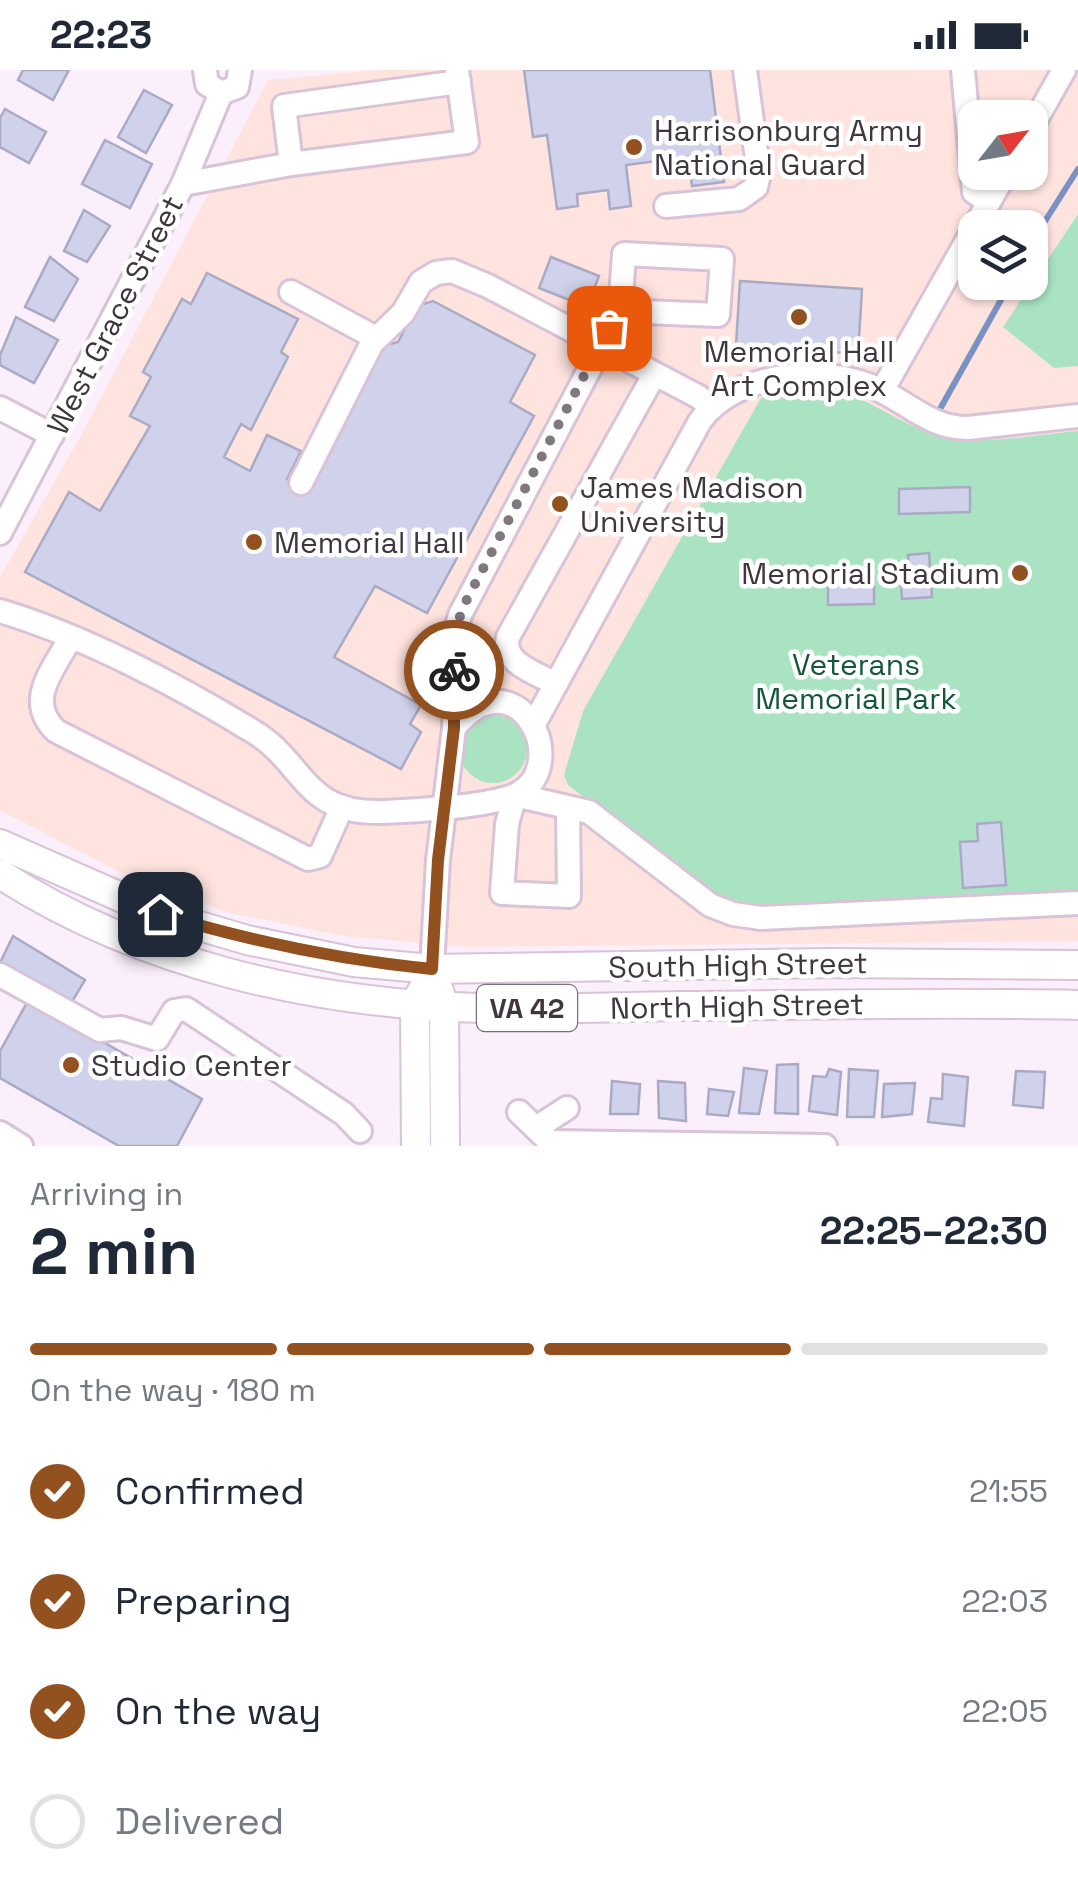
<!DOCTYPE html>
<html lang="en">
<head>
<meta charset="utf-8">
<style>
  body { margin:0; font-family:"Space Grotesk",sans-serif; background:#f2f2f3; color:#1f2937; height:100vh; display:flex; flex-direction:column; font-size:38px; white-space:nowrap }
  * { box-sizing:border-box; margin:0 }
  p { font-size:32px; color:#747a83 }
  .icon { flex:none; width:55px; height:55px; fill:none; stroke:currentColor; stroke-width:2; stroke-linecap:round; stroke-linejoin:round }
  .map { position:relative; height:1076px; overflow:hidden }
  .drawer { display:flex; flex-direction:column; background:#fff; flex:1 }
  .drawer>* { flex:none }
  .needle { width:65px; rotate:59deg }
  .controls { position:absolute; left:958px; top:30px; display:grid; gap:20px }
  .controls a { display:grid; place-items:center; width:90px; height:90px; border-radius:20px; background:#fff; box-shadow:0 2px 8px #0004; font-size:50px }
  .pin { position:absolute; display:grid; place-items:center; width:85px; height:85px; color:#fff; margin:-42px; border-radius:20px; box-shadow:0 5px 15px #0006 }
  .courier { position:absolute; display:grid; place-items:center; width:100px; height:100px; margin:-50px; border:8px solid #93511f; border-radius:50%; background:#fff; color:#222; box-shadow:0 2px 12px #0007 }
  .summary em { font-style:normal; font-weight:700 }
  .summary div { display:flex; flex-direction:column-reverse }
  .summary { display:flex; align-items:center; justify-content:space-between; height:170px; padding:0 30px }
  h1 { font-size:65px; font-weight:700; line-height:75px }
  .bar { display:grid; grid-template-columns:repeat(4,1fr); gap:15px 10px; align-content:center; height:120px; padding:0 30px }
  .bar i { height:12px; border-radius:8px; background:#e0e1e3 }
  .bar .on { background:#93511f }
  .bar p { grid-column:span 4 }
  ol { padding:0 30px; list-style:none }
  li { display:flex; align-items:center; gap:30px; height:110px }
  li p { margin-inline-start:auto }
  li .icon { padding:10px; border-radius:50%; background:#93511f; color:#fff; stroke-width:4 }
  li:last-child { color:#747a83 }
  li i { width:55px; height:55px; border:5px solid #e0e1e3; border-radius:50% }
  .status { display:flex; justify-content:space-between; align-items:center; height:70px; padding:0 50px; background:#fff; direction:ltr }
  .status svg { height:28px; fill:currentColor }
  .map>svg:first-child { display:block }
</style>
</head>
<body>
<div class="status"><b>22:23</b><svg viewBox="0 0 49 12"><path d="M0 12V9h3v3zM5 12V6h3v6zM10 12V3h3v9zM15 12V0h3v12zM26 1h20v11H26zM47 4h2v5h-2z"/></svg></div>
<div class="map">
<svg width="1078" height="1076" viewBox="0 0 1078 1076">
  <rect width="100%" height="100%" fill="#fceffc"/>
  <!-- education -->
  <path fill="#fee3df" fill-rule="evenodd" d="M 378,0 L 1078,0 L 1078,871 L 468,877 L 344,866 L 230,843 L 121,803 L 0,740 L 0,507 L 84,360 L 268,10 ZM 975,48 L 1030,48 L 1030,102 L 975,102 ZM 975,158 L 1030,158 L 1030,212 L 975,212 Z"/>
  <!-- green -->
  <g fill="#a9e3c2">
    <polygon points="1078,144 1078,296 1054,298 1003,257"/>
    <path d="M 825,314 C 865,327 899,353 938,366 C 970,377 1042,364 1078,361 L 1078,822 L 766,838 L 716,825 L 694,813 L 568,715 L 564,705 L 583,641 L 761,328 L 798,316 Z"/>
    <circle cx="493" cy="679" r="34"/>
  </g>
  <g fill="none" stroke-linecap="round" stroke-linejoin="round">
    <!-- stream -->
    <g stroke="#7a91c3" stroke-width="6">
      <polyline points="1030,175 1078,99"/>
      <polyline points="940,339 1011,212"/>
    </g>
  </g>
  <!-- building -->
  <g fill="#d0d2ec" stroke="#a9aac4" stroke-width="2.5">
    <polygon points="23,0 69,0 53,30 18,10"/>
    <polygon points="524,0 710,0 724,112 692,116 688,87 626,95 631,136 610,139 608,120 577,124 578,136 557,139 547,65 533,67"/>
    <polygon points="144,20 172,35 146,83 118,67"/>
    <polygon points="5,39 46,62 29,93 0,77 0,48"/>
    <polygon points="105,70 152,94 130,138 82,114"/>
    <polygon points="84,140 110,156 87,192 64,181"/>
    <polygon points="50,187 78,209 54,251 25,237"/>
    <polygon points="551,187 599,206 587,237 539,218"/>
    <polygon points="207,203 298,249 281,282 288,287 251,360 241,354 224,387 250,401 267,365 301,381 287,409 305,421 379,277 398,272 417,236 433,231 535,285 510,332 534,346 427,543 375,516 334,587 421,635 410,654 421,662 401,699 25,502 69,422 100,441 150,356 130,346 151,307 143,302 182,229 191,234"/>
    <polygon points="740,211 862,219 858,284 736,275"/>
    <polygon points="16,247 58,270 34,313 0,295 0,285"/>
    <polygon points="970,417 970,442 899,444 899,419"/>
    <polygon points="929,483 932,527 902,529 901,516 910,516 908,485"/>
    <polygon points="874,507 874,534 828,535 828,508"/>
    <polygon points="1001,752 1006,815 963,818 960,772 978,771 977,754"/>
    <polygon points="13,866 85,910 70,935 0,893"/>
    <polygon points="29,929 202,1029 177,1076 119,1076 0,1008 0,981"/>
    <polygon points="798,994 798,1044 775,1043 777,995"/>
    <polygon points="744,998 767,1001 759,1044 739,1043"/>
    <polygon points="829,999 841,1002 837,1045 809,1041 813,1006 826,1007"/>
    <polygon points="849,999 878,1001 874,1047 847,1047"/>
    <polygon points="1016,1001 1045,1002 1043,1038 1013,1035"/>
    <polygon points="943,1004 968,1007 964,1056 928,1052 931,1028 942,1029"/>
    <polygon points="612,1011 640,1014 638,1044 610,1044"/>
    <polygon points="658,1011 685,1013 686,1051 659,1048"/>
    <polygon points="915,1013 912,1044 882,1047 884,1014"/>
    <polygon points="709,1019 734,1022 728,1046 707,1044"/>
  </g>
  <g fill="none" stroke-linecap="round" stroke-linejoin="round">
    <!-- minor casing -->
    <g stroke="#d9c3d8" stroke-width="28">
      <g id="minor">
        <polyline points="205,0 207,14 221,23 237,17 240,0"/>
        <polyline points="963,0 974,122 989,132"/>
        <polyline points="1030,60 1064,0"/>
        <polyline points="291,94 284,36 459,12"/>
        <polyline points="183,114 291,94 467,72 457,0"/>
        <polyline points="666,136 739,129 756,117 759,104 745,0"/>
        <polyline points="291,222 376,268"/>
        <polyline points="882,321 1006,102"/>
        <polyline points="0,338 52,365"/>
        <polyline points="301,413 372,273 403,243 421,212 436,203 452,201 488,216 699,327 711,338"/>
        <polyline points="0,463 183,114 221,23"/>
        <path d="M 0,541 C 84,566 179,616 254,662 C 306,694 303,745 384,742 C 413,741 496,736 519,723 C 573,692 515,582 454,658"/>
        <path d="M 71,567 C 54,599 24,630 56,661 L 308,789 L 320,786 L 342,737"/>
        <path d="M 556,614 C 536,603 501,593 508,567 L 654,305"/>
        <path d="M 534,654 L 700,351 C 734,303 820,295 871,316 C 906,330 928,358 968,358 L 1078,346"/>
        <polyline points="568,737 569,826 502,823 507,754 515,725 589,742 710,835 733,844 761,848 1078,833"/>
        <polyline points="432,899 438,790 454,658 456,559 460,545 620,241 624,184 722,189 718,245 620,241"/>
        <polyline points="0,905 100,960 121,958 157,969 174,941 186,939 344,1044 360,1061"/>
        <polyline points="519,1042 550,1072 825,1076"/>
        <polyline points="536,1058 567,1038"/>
        <polyline points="0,1063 21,1076"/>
      </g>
    </g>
    <!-- major casing -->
    <g stroke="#d9c3d8" stroke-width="32">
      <g id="major">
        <polyline points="0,774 159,844 247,870 354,892 432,899 830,893 1078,895"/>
        <path d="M 0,804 C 141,895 315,934 481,938 C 547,940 612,937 678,936 C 811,935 945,932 1078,935"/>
        <polyline points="438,918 444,936 445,1076"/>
        <polyline points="416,1076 415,934 423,919"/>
      </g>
    </g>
    <!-- minor -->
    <use href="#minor" stroke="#fff" stroke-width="22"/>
    <!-- major -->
    <use href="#major" stroke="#fff" stroke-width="28"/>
  </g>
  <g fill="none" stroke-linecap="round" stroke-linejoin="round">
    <!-- done -->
    <polyline stroke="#817781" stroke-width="10" stroke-dasharray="0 18" points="454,600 456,559 463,537 609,258"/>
    <!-- route -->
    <path stroke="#93511f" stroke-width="12" d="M 160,844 C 250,871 338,890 432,899 L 438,790 L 454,658 L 454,600"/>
  </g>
  <!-- markers -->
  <g fill="#93511f" stroke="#fff" stroke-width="4">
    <circle cx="634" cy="77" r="10"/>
    <circle cx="799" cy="247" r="10"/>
    <circle cx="560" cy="434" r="10"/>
    <circle cx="254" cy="472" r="10"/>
    <circle cx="1020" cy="503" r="10"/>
    <circle cx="71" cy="995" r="10"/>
  </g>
  <g text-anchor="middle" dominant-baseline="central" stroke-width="9" stroke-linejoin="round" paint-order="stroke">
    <!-- shield labels -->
    <rect fill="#fff" stroke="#797279" stroke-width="2.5" x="477" y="915" width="100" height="46" rx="8"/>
    <g font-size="28" font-weight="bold" fill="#3f363f">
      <text x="527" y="938">VA 42</text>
    </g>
    <!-- poi labels -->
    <g font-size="30" fill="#3f363f" stroke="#fff" text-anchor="start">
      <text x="654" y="60">Harrisonburg Army<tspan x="654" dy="34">National Guard</tspan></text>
      <text x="799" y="281" text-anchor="middle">Memorial Hall<tspan x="799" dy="34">Art Complex</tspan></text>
      <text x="580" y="417">James Madison<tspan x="580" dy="34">University</tspan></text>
      <text x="274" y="472">Memorial Hall</text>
      <text x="1000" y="503" text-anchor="end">Memorial Stadium</text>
      <text x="91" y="995">Studio Center</text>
    </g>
    <!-- street labels -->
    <g font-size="30" fill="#3f363f" stroke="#fff">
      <text transform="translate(115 245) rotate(-63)">West Grace Street</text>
      <text transform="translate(738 895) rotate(-1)">South High Street</text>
      <text transform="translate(737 936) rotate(-1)">North High Street</text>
    </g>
    <!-- park labels -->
    <g font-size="30" fill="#16573a" stroke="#fff">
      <text x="856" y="594">Veterans<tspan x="856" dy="34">Memorial Park</tspan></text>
    </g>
  </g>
</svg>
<div class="controls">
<a><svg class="needle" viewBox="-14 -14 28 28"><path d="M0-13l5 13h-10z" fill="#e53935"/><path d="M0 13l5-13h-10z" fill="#747a83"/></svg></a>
<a><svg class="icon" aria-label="layers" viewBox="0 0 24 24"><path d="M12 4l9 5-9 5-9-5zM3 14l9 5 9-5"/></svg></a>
</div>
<div class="pin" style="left:609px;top:258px;background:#ea580c"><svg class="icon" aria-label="bag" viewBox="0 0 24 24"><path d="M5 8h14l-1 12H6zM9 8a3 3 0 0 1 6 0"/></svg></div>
<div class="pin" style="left:160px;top:844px;background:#1f2937"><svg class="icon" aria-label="home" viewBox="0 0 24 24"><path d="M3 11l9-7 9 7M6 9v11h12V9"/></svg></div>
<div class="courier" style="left:454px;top:600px"><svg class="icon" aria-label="bike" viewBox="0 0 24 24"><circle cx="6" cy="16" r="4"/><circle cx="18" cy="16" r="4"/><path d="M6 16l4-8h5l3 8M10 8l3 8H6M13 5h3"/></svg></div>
</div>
<section class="drawer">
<div class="summary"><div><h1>2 min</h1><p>Arriving in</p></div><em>22:25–22:30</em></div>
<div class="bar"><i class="on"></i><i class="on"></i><i class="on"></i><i></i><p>On the way · 180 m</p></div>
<ol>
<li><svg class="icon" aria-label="check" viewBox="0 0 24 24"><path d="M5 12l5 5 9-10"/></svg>Confirmed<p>21:55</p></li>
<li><svg class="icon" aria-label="check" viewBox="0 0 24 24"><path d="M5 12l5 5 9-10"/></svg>Preparing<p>22:03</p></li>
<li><svg class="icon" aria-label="check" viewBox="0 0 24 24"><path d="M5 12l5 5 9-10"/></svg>On the way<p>22:05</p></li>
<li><i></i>Delivered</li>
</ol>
</section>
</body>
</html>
